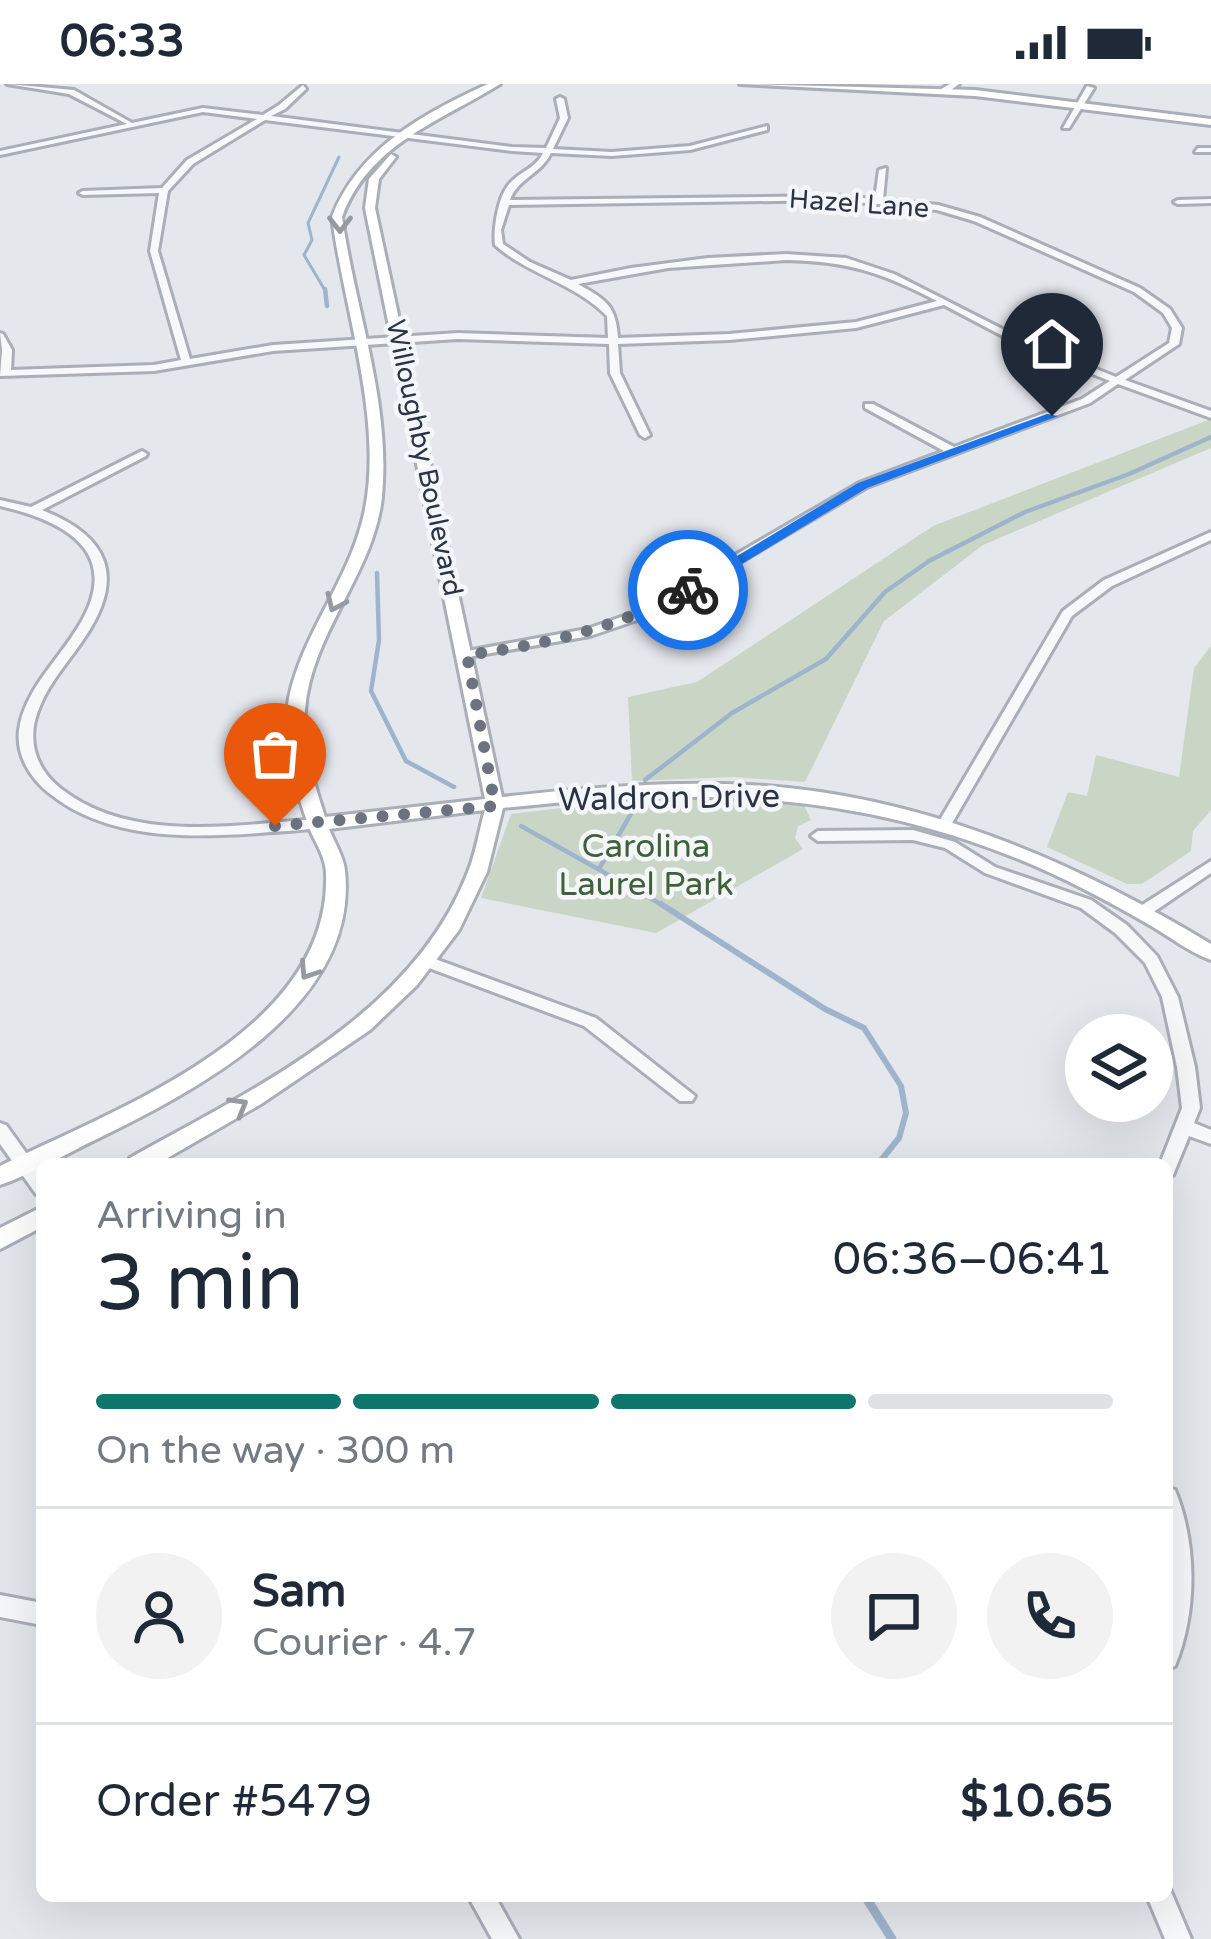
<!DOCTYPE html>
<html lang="en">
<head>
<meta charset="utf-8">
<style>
  body { margin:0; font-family:"Varela Round",sans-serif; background:#f2f2f3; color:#1f2937; height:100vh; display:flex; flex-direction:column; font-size:45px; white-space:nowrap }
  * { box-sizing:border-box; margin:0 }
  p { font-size:39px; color:#747a83 }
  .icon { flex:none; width:66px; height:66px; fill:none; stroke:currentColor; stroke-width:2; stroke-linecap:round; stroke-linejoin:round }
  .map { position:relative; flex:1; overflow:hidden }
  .drawer { position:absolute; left:36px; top:1074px; width:1137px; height:744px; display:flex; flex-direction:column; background:#fff; border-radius:18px; box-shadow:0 12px 48px #0002 }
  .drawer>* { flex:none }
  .controls { position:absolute; left:1065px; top:930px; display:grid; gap:24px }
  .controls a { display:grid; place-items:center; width:108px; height:108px; border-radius:50%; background:#fff; box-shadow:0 12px 48px #0002; font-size:60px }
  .pin { position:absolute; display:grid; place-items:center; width:102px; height:102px; color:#fff; margin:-123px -51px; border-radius:50% 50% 50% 0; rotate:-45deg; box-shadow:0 0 12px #0007 }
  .pin .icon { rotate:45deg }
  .courier { position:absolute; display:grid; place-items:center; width:120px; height:120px; margin:-60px; border:9px solid #1a73e8; border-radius:50%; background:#fff; color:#222; box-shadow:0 3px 15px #0007 }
  .summary em { font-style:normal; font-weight:600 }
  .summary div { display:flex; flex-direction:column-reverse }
  .summary { display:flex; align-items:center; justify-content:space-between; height:204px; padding:0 60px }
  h1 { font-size:78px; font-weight:600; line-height:90px }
  .bar { display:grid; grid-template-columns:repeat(4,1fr); gap:18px 12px; align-content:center; height:144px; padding:0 60px }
  .bar i { height:15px; border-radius:9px; background:#e0e1e3 }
  .bar .current { background:#0f766e }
  .bar p { grid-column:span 4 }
  .line { display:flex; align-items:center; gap:30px; padding:0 60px; border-top:3px solid #e0e1e3 }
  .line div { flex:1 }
  .round { display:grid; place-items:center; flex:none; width:126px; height:126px; border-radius:63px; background:#f2f2f3 }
  .status { display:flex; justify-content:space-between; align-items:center; height:84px; padding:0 60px; background:#fff; direction:ltr }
  .status svg { height:33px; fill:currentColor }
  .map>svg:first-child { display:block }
</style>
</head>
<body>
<div class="status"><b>06:33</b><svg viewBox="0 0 49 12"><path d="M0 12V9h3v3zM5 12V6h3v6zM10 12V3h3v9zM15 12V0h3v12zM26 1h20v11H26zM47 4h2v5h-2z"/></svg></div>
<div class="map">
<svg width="1211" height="1855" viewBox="0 0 1211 1855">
  <rect width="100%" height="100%" fill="#e4e7ec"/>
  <!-- green -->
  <g fill="#c9d6c5">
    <polygon points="1211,335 1211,364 983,461 884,537 805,698 733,693 632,697 628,613 697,598 933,442"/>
    <polygon points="1211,562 1211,726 1193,747 1191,767 1142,800 1127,800 1047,763 1068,708 1087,712 1096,671 1179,693 1194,584"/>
    <polygon points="748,712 803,719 811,736 798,742 795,754 803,765 656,849 481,814 511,730 614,718"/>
  </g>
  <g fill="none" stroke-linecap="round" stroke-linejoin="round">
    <!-- stream-far3 -->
    <polyline stroke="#9fb4cc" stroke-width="3" points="326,208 304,171 312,156 308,139 339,73"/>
    <!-- stream-far2 -->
    <g stroke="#9fb4cc" stroke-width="4.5">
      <polyline points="325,205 327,222"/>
      <polyline points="377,489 379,556 371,607 406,677 454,703"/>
      <polyline points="645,696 732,629 826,575 885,508 929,477 1025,428 1129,390 1211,353"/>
      <polyline points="521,742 666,823"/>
      <polyline points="599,785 635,723"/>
    </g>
    <!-- stream-far1 -->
    <polyline stroke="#9fb4cc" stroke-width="6" points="661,820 825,925 864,944 901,1002 906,1029 899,1054 878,1080"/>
    <!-- stream -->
    <polyline stroke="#9fb4cc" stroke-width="9" points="865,1812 892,1855"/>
    <!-- street casing -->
    <g stroke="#a9aeb7" stroke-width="6">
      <g id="street">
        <path d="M 7,0 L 74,6 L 132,39 L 203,24 L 263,31 L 279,21 L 303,1 L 306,5 L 285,25 L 271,32 L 512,63 L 546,64 L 560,34 L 556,15 L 560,13 L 564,15 L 568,34 L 553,65 L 612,68 L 690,62 L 767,42 L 767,46 L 690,66 L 612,72 L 551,69 C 541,90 517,95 510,116 L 837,112 L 875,115 L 879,86 L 886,84 L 883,116 L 938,121 L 980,133 L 1140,204 L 1170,225 L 1182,244 L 1179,260 L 1125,296 L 1211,327 L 1211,334 L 1118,300 L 1090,319 L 867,403 L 649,532 L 590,552 L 462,574 L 462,568 L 587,545 L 641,526 L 859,399 L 944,367 L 865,324 L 865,320 L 873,320 L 954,363 L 1082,315 L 1110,297 L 1018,260 L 944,221 L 856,244 L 729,256 L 618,260 L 620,289 L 650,351 L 645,354 L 640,351 L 610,289 L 609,260 L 458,255 L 273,267 L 154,287 L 0,292 L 2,266 L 0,249 L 3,250 L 12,266 L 11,286 L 154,281 L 181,276 L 150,167 L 159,109 L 83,111 L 79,109 L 83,107 L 162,104 L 187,76 L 257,35 L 203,28 L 0,71 L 0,67 L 127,40 L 69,10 ZM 265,36 L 512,67 L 543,69 C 535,86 517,88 507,103 C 498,115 493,146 495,161 C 529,191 575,199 607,232 L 608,254 L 458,249 L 273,261 L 190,275 L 158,167 L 168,107 L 193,80 ZM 837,116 L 937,126 L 974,137 L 1134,208 L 1163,229 L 1172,244 L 1169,259 L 1116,293 L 1024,256 L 894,190 L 846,174 L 786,170 L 708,174 L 631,184 L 571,196 L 530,178 L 503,160 L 501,146 L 509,121 ZM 786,176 C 848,177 883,189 937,217 L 856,238 L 729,250 L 618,254 C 616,221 606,216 578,200 L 668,184 Z"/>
        <polygon points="950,0 959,0 947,9 941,9 941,5"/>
        <polygon points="1087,2 1094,4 1069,44 1063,44"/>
        <polygon points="1198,64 1211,64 1211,68 1195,68"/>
        <polygon points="1211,115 1211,119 1178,120 1174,118 1178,116"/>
        <path d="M 142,367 L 147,370 L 146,372 L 42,426 C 108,452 126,492 85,553 C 70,576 50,597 40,622 C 26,653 34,683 60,704 C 131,760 234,741 318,735 L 325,740 L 323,743 C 302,747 281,747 259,749 C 188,754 107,756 49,709 C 30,694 16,671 19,646 C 24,609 54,580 73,551 C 126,474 74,439 0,422 L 0,416 L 31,423 Z"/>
        <polygon points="1211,448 1211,456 1112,502 1072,532 951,741 949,744 939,744 937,741 1063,527 1104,496"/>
        <polygon points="913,746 955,758 995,783 1091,816 1127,841 1157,872 1178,913 1195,983 1200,1024 1194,1039 1211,1046 1211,1060 1189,1052 1173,1091 1167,1093 1167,1080 1160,1080 1182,1024 1177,983 1162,913 1145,879 1115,849 1081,824 985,789 945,764 913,756 818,757 811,752 818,747"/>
        <polygon points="1211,777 1211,789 1149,831 1139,831 1136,827 1139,823"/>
        <polygon points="427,872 596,934 695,1012 692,1017 680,1017 584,942 421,881 419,877"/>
        <polygon points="0,1039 6,1041 42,1091 42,1112 36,1110 0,1060"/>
        <path d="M 1167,1403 L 1175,1406 C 1197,1460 1197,1528 1175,1582 L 1167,1585 Z"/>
        <polygon points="0,1511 42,1519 42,1541 0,1533"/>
        <polygon points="1167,1802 1169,1803 1191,1855 1165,1855 1147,1812 1167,1812"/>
        <polygon points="468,1812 495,1812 519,1855 492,1855"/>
      </g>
    </g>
    <!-- secondary casing -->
    <g stroke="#a9aeb7" stroke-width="6">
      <g id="secondary">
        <path d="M 488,0 L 500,0 C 439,38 369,60 342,133 C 355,225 391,319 382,413 C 374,489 311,549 305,626 C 302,663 314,699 325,733 L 485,715 L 365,124 L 369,95 L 391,70 L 396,73 L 379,95 L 375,124 L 502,713 C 584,704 667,697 749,701 C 915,709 1070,775 1211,860 L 1211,876 C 1188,868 1168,851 1148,840 C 1113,820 1078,801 1042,785 C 860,705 697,703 503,724 L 487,788 L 459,846 L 417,901 L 370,946 L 261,1020 L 157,1080 L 127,1080 L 130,1074 C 255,1004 413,931 468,788 C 476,769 479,746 485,726 L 329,745 C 334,758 344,773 345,787 C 359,921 199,1005 99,1054 C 65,1070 35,1089 0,1101 L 0,1082 C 117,1024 331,948 326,790 C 326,775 317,761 311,748 C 296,708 281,657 289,614 C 302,551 346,500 362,438 C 387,344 344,228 332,133 C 358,65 424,29 488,0 Z"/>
        <polygon points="740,0 975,6 1211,35 1211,41 975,12"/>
        <polygon points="42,1123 42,1143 0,1165 0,1144"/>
      </g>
    </g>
    <!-- street -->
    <use href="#street" fill="#f7f8fa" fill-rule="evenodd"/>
    <!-- secondary -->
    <use href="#secondary" fill="#fff" fill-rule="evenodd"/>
  </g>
  <!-- one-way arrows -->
  <defs><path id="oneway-chevron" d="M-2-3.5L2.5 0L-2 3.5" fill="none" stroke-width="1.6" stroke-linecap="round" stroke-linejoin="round" transform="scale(3)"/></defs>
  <g stroke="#959aa2">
    <use href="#oneway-chevron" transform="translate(340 140) rotate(90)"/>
    <use href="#oneway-chevron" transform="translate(335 519) rotate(114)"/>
    <use href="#oneway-chevron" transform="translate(308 887) rotate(123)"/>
    <use href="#oneway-chevron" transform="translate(239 1022) rotate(-30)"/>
  </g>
  <!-- route -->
  <polygon fill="#1a73e8" points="1047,330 1058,332 867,404 694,509 681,506 858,399"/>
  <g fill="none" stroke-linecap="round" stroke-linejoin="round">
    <!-- done -->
    <path stroke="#6c737f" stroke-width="12" stroke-dasharray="0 21.6" d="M 275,742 L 495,722 L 467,571 C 546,561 619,543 688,506"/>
  </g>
  <g text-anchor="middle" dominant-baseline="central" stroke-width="9" stroke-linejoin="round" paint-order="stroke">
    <!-- far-street labels -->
    <g font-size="27" fill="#2b3445" stroke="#f4f6f9">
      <text transform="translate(859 120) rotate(4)">Hazel Lane</text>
      <text transform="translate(424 374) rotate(78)">Willoughby Boulevard</text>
    </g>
    <!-- street labels -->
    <g font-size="33" fill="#2b3445" stroke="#f4f6f9">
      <text transform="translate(669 714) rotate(-1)">Waldron Drive</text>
    </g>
    <!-- park labels -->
    <g font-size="33" fill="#3f6138" stroke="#f4f6f9">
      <text x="646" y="762">Carolina<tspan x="646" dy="38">Laurel Park</tspan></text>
    </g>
  </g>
</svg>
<div class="controls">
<a><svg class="icon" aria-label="layers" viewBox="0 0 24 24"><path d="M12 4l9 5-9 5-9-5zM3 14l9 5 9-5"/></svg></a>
</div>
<div class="pin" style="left:275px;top:742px;background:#ea580c"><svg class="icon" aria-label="bag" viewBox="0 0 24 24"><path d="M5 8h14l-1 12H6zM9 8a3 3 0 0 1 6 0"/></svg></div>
<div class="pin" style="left:1052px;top:332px;background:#1f2937"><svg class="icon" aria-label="home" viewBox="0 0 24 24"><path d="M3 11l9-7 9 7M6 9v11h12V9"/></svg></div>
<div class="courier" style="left:688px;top:506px"><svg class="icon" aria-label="bike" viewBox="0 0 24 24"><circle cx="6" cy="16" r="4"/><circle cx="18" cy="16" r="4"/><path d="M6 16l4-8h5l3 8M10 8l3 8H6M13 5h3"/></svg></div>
<section class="drawer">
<div class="summary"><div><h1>3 min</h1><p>Arriving in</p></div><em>06:36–06:41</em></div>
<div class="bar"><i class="current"></i><i class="current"></i><i class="current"></i><i></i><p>On the way · 300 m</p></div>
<div class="line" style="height:216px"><a class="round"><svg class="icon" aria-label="person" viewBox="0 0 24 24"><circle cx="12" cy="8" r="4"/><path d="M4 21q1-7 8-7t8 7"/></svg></a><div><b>Sam</b><p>Courier · 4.7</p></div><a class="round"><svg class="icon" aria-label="chat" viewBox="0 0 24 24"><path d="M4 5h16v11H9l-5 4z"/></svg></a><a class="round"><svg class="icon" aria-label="phone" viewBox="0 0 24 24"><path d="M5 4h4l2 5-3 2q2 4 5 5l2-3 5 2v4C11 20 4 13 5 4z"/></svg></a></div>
<div class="line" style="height:156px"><div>Order #5479</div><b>$10.65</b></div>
</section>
</div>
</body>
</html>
